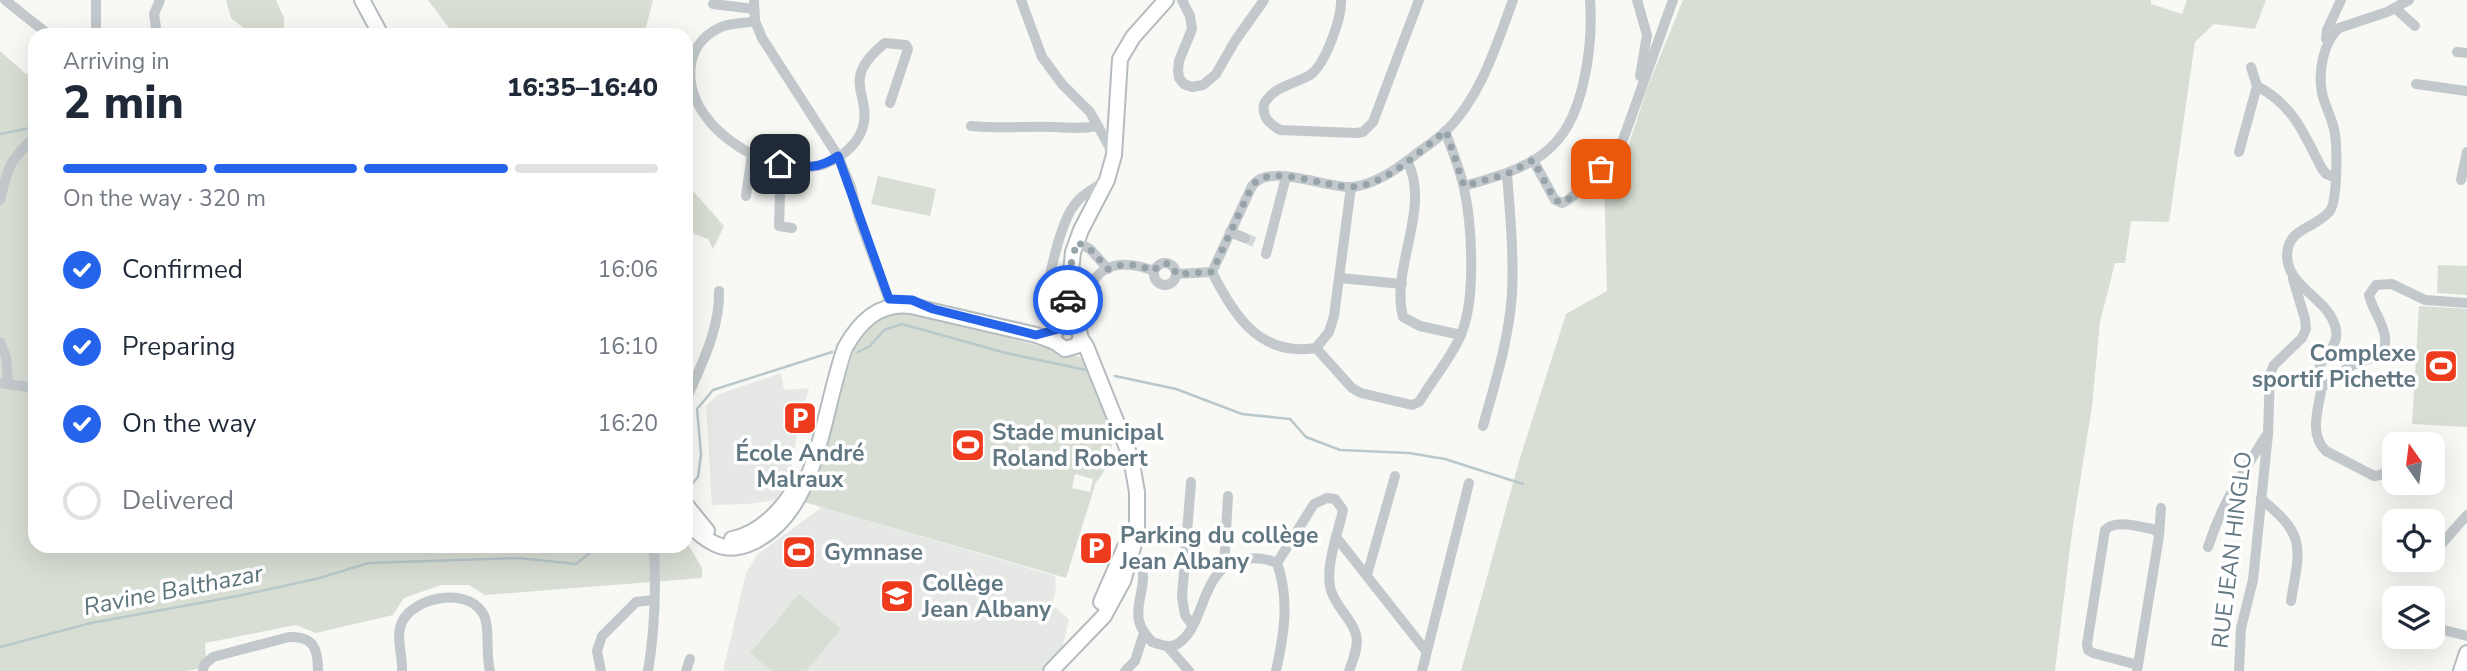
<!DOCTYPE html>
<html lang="en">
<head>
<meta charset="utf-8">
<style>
  body { margin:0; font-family:"Nunito Sans",sans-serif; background:#f2f2f3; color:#1f2937; height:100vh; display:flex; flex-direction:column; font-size:26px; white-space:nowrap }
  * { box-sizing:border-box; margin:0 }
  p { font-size:23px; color:#747a83 }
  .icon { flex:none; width:38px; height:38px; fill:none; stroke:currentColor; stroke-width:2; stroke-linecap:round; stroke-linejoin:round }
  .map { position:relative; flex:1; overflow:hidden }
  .sheet { position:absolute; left:28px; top:28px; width:665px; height:525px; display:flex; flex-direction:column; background:#fff; border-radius:21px; box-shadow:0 7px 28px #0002 }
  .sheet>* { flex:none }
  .needle { width:46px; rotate:346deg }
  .controls { position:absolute; left:2382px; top:432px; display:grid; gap:14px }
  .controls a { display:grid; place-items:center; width:63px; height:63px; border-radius:14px; background:#fff; box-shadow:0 7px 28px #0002; font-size:35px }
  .pin { position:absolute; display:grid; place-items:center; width:60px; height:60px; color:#fff; margin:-30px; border-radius:14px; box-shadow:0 4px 10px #0006 }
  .courier { position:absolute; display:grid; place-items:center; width:70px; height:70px; margin:-35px; border:5px solid #2563eb; border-radius:50%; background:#fff; color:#222; box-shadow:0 2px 9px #0007 }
  .summary em { font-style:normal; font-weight:800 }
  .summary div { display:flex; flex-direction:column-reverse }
  .summary { display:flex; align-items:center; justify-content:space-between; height:119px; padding:0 35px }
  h1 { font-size:46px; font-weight:800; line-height:52px }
  .bar { display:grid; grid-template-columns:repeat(4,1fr); gap:10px 7px; align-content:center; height:84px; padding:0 35px }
  .bar i { height:9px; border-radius:5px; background:#e0e1e3 }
  .bar .active { background:#2563eb }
  .bar p { grid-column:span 4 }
  ol { padding:0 35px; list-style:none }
  li { display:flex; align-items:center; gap:21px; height:77px }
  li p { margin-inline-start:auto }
  li .icon { padding:7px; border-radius:50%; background:#2563eb; color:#fff; stroke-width:4 }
  li:last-child { color:#747a83 }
  li i { width:38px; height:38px; border:4px solid #e0e1e3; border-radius:50% }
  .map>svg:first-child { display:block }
</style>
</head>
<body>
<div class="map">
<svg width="2467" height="671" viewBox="0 0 2467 671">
  <rect width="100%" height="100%" fill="#f8f8f5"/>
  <!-- built -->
  <g fill="#e6e8e6">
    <polygon points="781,373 784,390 809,388 796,439 790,477 781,486 782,489 775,500 749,504 712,505 706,406 719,394"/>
    <polygon points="822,507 1055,576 1056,588 1052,605 1069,619 1062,649 1042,671 723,671 746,573 757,555"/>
  </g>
  <!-- green -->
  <g fill="#d8ded4" fill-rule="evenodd">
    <polygon points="226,0 276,0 284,18 284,35 246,35 246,30 231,18"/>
    <polygon points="428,0 653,0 644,35 466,35 453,33"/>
    <polygon points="1683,0 2151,0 2151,4 2182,14 2187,0 2266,0 2255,29 2214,24 2195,42 2169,222 2131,221 2125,263 2115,263 2100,322 2092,406 2072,532 2055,671 1461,671 1520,458 1566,314 1607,291 1604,177 1623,162 1648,86"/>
    <polygon points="0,51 26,74 35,72 35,546 686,546 686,541 702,568 702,578 485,595 469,585 441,585 404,598 393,615 316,633 296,625 205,643 206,659 198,669 187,671 0,671"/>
    <polygon points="878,176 936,189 930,216 871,204"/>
    <polygon points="686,183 724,226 713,249 708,239 686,231"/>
    <polygon points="2438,265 2467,266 2467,295 2437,293"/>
    <polygon points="2419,306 2467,309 2467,427 2412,424"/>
    <path d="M 894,311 L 909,311 L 1080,357 C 1088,369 1111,413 1112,426 C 1113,447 1110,468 1096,482 L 1066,578 L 804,502 L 858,338 L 880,316 ZM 1075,474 L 1093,479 L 1090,492 L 1072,488 Z"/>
    <polygon points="799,594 841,629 806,671 771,671 750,653"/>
  </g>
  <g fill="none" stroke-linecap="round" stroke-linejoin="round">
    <!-- stream -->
    <g stroke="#b9c8cb" stroke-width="2.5">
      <polyline points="0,134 35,127"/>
      <polyline points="858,352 870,346 884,330 902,324 1006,353 1091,371"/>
      <polyline points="1115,376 1176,389 1242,414 1290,419 1306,437 1340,450 1409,453 1445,459 1523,484"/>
      <polyline points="686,491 698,477 701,454 697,409 713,390 832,352"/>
      <polyline points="0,647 91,623 238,596 316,579 369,563 518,558 576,564 598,546"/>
    </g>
    <!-- street-tunnel -->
    <polyline stroke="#d2d8d8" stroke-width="10" stroke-dasharray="10 5" stroke-linecap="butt" points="1245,238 1257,243"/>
    <!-- secondary casing -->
    <g stroke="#b5bcc0" stroke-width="18">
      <g id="secondary">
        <polyline points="362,0 381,35"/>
        <polyline points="1063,323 1068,303 1073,252 1081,230 1107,180 1114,155 1120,59 1133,37 1166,0"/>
        <polyline points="686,505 707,531"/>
        <path d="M 686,521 C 704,540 724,556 751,543 C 819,513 822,411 845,348 C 859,322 879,302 911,306 L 1036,335 L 1055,342"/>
        <path d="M 732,539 C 760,534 784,508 797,484"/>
        <polyline points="1101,602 1125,547"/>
        <polyline points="1051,671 1104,616 1123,581 1137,534 1137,492 1131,458 1086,346 1081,339 1078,327 1071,323 1060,325 1054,334 1055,342 1065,349 1076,346 1081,339"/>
        <polyline points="2461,671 2467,653"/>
      </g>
    </g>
    <!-- street -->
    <g stroke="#c2c8cb" stroke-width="10">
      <polyline points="5,0 49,35"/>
      <polyline points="96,0 96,35"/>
      <polyline points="754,0 755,21 762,38 838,156 851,187 859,219 891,306"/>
      <polyline points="1021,0 1042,57 1062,84 1090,112 1114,155"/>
      <polyline points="1182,0 1190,16 1192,29 1179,61 1178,70 1179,78 1184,84 1192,87 1203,85 1216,74 1235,41 1264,0"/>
      <path d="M 1341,0 C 1342,18 1325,65 1310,75 C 1293,85 1275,85 1264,104 C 1262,118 1269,123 1280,130 L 1356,133 L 1363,132 L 1373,122 L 1419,0"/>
      <polyline points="1637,0 1647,35 1640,76"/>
      <path d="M 2409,0 L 2387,12 L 2339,28 C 2323,42 2318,73 2322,93 C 2325,107 2333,119 2335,134 C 2337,148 2338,203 2329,212 C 2314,229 2287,228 2287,256 C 2288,289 2331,299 2336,330 C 2340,351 2311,361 2319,382 L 2322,386 C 2333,384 2339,373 2349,367 C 2357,362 2367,361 2375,356 C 2400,342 2372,313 2369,295 L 2376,285 L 2392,284 L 2425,300 L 2467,303"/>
      <polyline points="713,4 754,9"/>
      <polyline points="2395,8 2415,26"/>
      <path d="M 755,21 C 743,24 730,22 719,28 C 682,46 684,89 707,118 C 717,132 737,147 753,155 C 765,161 780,164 794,166 C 803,167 816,168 825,164 C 849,154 868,135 864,108 C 863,98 858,87 860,77 C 862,63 875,51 885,43 L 906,45 L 908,49 L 890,103"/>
      <polyline points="157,35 154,14 160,0"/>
      <polyline points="2326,39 2327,30 2341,0"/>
      <polyline points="2457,52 2467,53"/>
      <polyline points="2416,84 2467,91"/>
      <path d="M 2257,86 C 2293,105 2303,132 2321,167 L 2326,174 L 2334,177"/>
      <path d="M 971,126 C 999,129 1026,126 1054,127 C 1069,128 1082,129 1098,126"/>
      <polyline points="2239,152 2257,86 2251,67"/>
      <path d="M 1533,160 L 1555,200 L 1562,203 C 1585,194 1579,171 1610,169 L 1614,165 L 1673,0"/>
      <path d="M 1407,161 C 1432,207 1390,268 1403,317 L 1420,326 L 1461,335"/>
      <polyline points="781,164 779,226 792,228"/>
      <polyline points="2461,180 2467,152"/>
      <path d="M 1464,186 C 1532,167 1568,154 1584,80 C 1590,53 1592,28 1590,0"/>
      <polyline points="746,196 752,154"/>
      <path d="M 0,200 C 8,166 9,161 35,137"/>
      <polyline points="1230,232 1245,238"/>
      <polyline points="1077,242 1090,249 1108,269"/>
      <polyline points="1266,254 1286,177"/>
      <circle cx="1165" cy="274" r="11"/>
      <path d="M 1212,272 L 1252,186 C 1270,161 1328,190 1354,187 C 1376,183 1394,171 1411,158 C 1422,149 1435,141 1445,132 C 1481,97 1496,46 1513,0"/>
      <path d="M 1212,272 C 1234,316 1260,357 1316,348 L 1329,332 L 1334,316 L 1351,187"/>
      <polyline points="1176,274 1212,272"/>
      <polyline points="1340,278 1402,284"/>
      <path d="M 1050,311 L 1044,302 L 1045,296 C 1051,272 1060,221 1076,203 C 1084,192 1096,188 1107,180"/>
      <path d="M 1077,311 C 1087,303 1087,292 1093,282 C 1106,259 1134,263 1154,271"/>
      <polyline points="0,342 6,357 8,383"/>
      <path d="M 1316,348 L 1352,388 L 1361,393 L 1412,405 L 1419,402 L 1423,396 C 1435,376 1454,354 1462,332 C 1476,296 1472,225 1464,188 C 1460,169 1452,150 1445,131"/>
      <polyline points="0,383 35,388"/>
      <path d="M 2322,386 C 2319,407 2308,434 2326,451 L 2374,476 C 2384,475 2388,471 2394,464"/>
      <path d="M 686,400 C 701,365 720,330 719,291"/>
      <path d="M 1483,426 C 1495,383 1509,339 1512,294 C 1514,254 1510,213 1507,174"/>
      <polyline points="2409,444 2411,442"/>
      <polyline points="1191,482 1182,597 1185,615 1192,625"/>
      <path d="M 2261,499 C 2307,536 2300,547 2291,601"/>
      <polyline points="1336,537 1426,651"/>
      <path d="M 2208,547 C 2223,501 2241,476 2266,436"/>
      <polyline points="2438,548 2467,515"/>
      <path d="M 1125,555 C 1161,567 1131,599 1140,624 C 1142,631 1148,637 1152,642"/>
      <path d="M 1277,563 L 1314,504 L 1327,498 L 1335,499 L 1343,510 C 1338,533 1326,564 1330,586 C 1331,594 1335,600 1339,606 C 1359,634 1362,637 1349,671"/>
      <polyline points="1224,567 1228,496"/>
      <polyline points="1367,575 1395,476"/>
      <polyline points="2387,616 2394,618"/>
      <polyline points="2432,627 2467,636"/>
      <path d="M 1152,642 C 1161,645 1171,649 1179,643 C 1206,623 1200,571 1239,560 C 1252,557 1266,558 1277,563"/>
      <polyline points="1168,647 1189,671"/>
      <path d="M 2138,665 L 2093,653 L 2088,650 L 2087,644 L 2105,530 C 2116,519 2139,527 2153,529 L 2157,532"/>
      <path d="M 203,671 L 204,665 L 213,657 L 289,637 C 314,636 318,649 318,671"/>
      <path d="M 402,671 C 403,655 395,637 402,622 C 414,597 466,587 482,612 C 491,624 485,654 490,671"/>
      <polyline points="601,671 597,651 602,636 636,602 654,600"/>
      <path d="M 648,671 C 655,630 656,587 654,546"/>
      <polyline points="686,671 690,659"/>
      <polyline points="1125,671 1135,661 1144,633"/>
      <path d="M 1276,671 C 1284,634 1290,600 1277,563"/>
      <polyline points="1422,671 1469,483"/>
      <polyline points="2137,671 2159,536 2161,508"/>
      <polyline points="2239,671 2241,628 2253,580 2268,434 2270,374 2274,365 2302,338 2306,329 2305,319 2293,279"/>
    </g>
    <!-- secondary -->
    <use href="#secondary" stroke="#fff" stroke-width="14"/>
  </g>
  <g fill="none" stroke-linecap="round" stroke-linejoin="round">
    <!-- done -->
    <path stroke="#96a4aa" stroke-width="7" stroke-dasharray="0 12.6" d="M 1068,300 L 1071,264 L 1077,242 L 1090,249 L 1108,269 C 1125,262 1137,264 1154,271 C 1159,263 1165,261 1173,266 L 1176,274 L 1212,272 L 1252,186 C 1269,162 1326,188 1352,187 C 1387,185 1419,151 1446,131 L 1464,186 L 1507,174 L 1533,160 L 1555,200 L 1562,203 C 1579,196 1583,174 1601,169"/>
    <!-- route -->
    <path stroke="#2563eb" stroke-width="9" d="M 780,164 C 804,167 818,170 838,156 L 889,299 L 912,300 L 933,309 L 1036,335 L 1055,330 L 1063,323 L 1068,300"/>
  </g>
  <!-- icons -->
  <defs>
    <g id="stadium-square" transform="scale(1.75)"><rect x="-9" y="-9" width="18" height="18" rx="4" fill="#ee3b1e" stroke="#fff"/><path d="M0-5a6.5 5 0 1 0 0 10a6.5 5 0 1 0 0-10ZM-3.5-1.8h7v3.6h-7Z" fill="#fff"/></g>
    <g id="parking-square" transform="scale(1.75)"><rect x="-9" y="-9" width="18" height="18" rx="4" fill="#ee3b1e" stroke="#fff"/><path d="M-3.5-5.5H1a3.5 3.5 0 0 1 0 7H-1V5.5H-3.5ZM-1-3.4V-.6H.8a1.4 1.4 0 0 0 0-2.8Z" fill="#fff"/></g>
    <g id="school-square" transform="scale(1.75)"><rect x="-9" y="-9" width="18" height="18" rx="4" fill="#ee3b1e" stroke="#fff"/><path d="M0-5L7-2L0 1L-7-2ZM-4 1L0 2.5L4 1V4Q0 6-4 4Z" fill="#fff"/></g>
  </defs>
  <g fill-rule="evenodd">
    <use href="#stadium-square" x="2441" y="366"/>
    <use href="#parking-square" x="800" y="418"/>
    <use href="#stadium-square" x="968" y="445"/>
    <use href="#parking-square" x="1096" y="548"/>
    <use href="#stadium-square" x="799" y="552"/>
    <use href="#school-square" x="897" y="596"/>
  </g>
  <g text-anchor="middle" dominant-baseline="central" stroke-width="7" stroke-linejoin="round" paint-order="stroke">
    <!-- poi labels -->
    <g font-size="23" font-weight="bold" fill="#617782" stroke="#fff" text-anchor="start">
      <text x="2416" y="353" text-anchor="end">Complexe<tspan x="2416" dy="26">sportif Pichette</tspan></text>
      <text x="992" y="432">Stade municipal<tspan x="992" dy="26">Roland Robert</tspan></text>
      <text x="800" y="453" text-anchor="middle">École André<tspan x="800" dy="26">Malraux</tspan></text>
      <text x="1120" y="535">Parking du collège<tspan x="1120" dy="26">Jean Albany</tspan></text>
      <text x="824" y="552">Gymnase</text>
      <text x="922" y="583">Collège<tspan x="922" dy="26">Jean Albany</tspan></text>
    </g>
    <!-- street labels -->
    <g font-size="23" fill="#617782" stroke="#fff">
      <text transform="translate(2232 550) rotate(-83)">RUE JEAN HINGLO</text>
    </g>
    <!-- water labels -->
    <g font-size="24" font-style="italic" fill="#5c767c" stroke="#fff">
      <text transform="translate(173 590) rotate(-11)">Ravine Balthazar</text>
    </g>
  </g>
</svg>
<div class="controls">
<a><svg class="needle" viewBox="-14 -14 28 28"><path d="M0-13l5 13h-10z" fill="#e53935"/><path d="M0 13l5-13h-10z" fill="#747a83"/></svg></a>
<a><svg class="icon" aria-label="locate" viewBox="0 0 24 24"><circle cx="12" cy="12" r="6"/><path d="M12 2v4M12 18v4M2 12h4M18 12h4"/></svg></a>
<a><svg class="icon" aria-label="layers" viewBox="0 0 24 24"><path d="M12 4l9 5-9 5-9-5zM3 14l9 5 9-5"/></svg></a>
</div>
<div class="pin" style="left:1601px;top:169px;background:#ea580c"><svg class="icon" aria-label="bag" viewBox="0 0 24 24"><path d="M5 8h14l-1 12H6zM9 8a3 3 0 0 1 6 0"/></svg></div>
<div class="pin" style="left:780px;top:164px;background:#1f2937"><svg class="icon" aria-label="home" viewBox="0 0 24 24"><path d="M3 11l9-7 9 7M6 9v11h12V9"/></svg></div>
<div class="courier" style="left:1068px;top:300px"><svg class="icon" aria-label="car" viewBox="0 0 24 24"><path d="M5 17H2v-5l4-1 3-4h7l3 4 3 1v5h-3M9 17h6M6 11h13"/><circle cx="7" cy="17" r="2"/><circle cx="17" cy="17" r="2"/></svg></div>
<section class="sheet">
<div class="summary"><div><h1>2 min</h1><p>Arriving in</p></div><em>16:35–16:40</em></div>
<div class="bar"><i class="active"></i><i class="active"></i><i class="active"></i><i></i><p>On the way · 320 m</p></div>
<ol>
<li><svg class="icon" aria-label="check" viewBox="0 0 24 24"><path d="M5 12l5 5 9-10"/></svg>Confirmed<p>16:06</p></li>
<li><svg class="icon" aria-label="check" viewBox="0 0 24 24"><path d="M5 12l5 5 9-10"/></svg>Preparing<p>16:10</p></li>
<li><svg class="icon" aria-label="check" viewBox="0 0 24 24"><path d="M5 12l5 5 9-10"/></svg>On the way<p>16:20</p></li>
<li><i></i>Delivered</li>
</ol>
</section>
</div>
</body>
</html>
